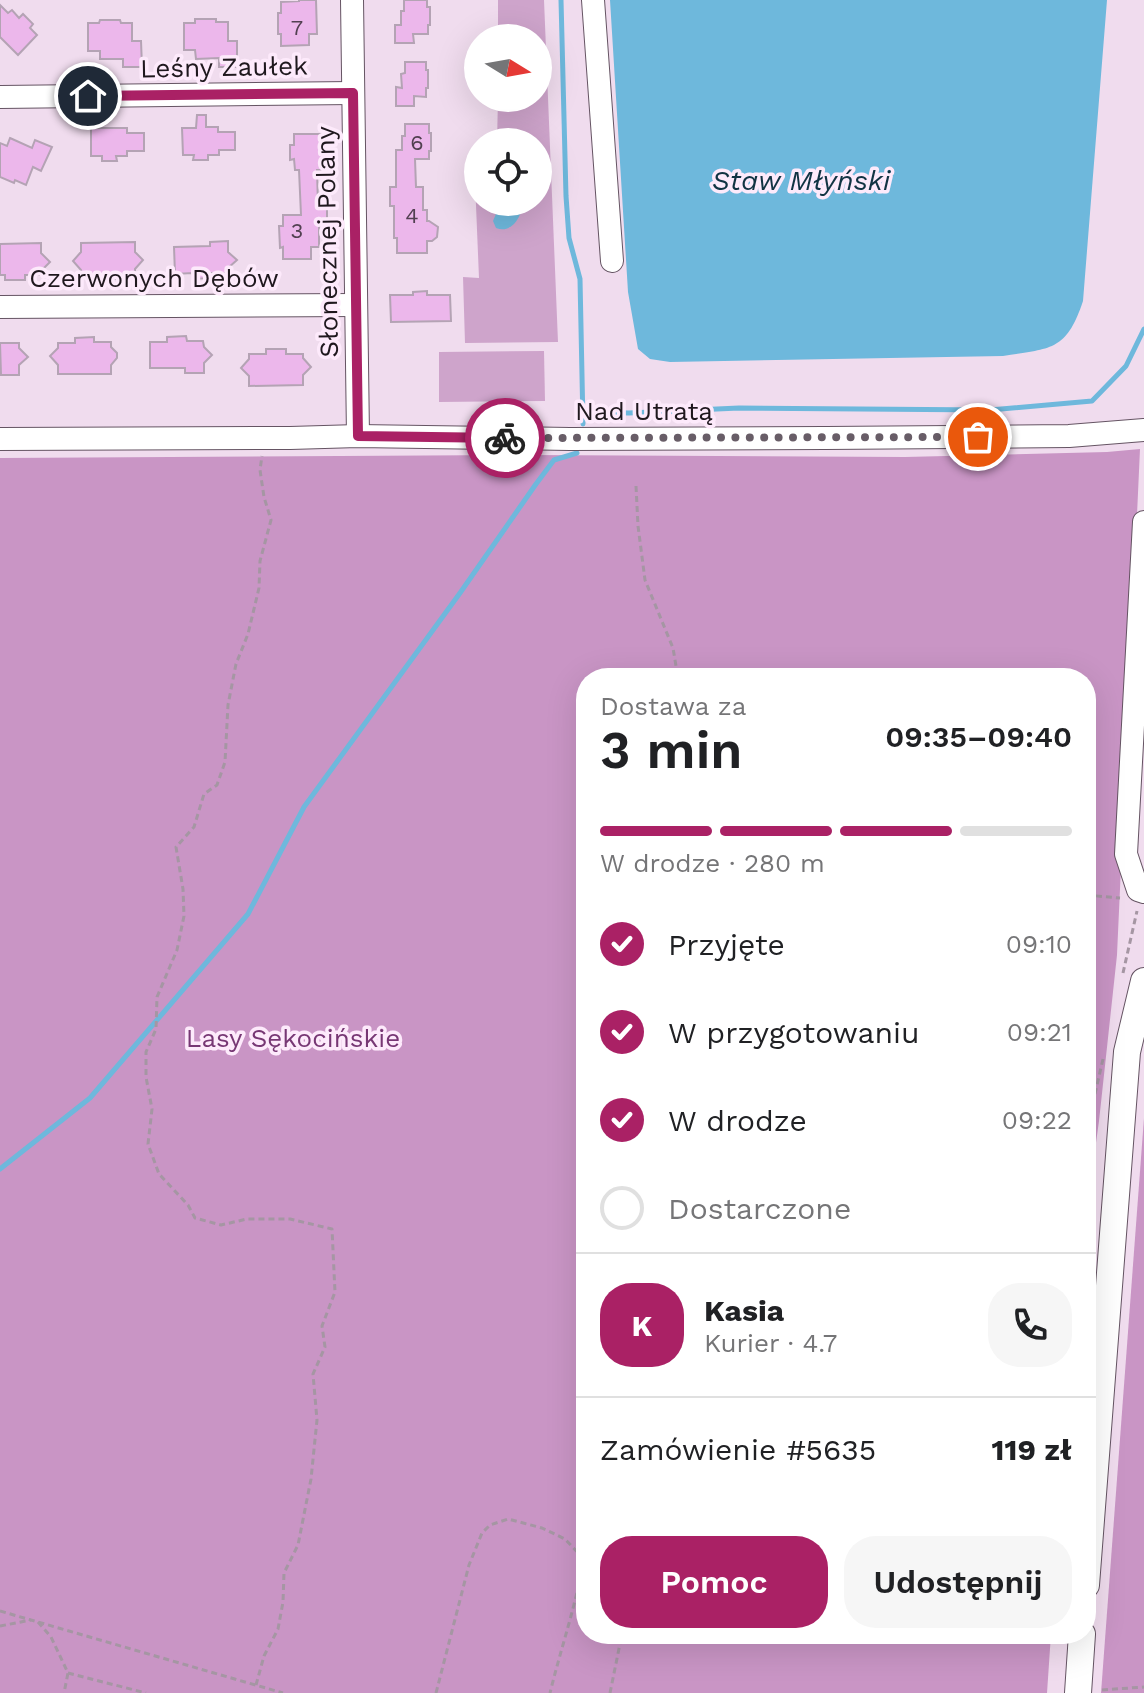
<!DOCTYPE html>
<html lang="pl">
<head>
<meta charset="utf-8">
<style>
  body { margin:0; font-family:"Work Sans",sans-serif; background:#f6f6f6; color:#202124; height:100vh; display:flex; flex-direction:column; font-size:30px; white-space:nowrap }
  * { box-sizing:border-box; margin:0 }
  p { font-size:26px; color:#757577 }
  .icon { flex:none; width:44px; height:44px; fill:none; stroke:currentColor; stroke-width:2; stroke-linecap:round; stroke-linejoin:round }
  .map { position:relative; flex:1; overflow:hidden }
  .drawer { position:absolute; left:576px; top:668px; width:520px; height:976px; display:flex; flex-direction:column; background:#fff; border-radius:32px; box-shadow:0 8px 32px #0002 }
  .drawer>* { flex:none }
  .needle { width:52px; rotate:101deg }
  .tools { position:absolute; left:464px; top:24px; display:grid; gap:16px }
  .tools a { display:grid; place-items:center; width:88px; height:88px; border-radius:50%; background:#fff; box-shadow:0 8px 32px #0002; font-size:40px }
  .pin { position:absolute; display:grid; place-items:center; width:68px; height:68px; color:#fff; margin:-34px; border:4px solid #fff; border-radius:50%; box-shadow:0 2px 8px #0007 }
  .courier { position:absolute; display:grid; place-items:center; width:80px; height:80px; margin:-40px; border:6px solid #aa2165; border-radius:50%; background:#fff; color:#222; box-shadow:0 2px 10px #0007 }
  .headline em { font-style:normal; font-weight:600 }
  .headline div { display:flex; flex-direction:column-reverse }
  .headline { display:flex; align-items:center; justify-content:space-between; height:136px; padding:0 24px }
  h1 { font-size:52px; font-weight:600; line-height:60px }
  .bar { display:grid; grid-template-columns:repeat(4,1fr); gap:12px 8px; align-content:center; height:96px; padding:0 24px }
  .bar i { height:10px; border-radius:6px; background:#e0e0e0 }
  .bar .active { background:#aa2165 }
  .bar p { grid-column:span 4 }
  .line { display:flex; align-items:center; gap:20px; padding:0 24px; border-top:2px solid #e0e0e0 }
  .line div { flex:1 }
  .round { display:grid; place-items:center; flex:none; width:84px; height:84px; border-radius:32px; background:#f6f6f6 }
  ol { padding:0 24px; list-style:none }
  li { display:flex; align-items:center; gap:24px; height:88px }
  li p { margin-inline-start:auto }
  li .icon { padding:8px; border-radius:50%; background:#aa2165; color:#fff; stroke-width:4 }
  li:last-child { color:#757577 }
  li i { width:44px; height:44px; border:4px solid #e0e0e0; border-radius:50% }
  .button { display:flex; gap:16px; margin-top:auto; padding:16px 24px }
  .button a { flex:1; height:92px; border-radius:32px; background:#aa2165; color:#fff; font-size:32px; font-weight:600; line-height:92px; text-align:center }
  .button a+a { background:#f6f6f6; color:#202124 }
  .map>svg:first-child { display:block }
</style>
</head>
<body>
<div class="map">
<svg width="1144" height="1693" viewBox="0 0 1144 1693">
  <rect width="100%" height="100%" fill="#f0dcee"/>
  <!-- green -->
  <g fill="#cea4cb">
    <polygon points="498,0 544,0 558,342 465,343 463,277 479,278 475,181 478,181 478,202 538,202 538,142 497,142 498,98 538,98 538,38 498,38"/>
    <polygon points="544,351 545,401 439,402 439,352"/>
  </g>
  <!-- forest -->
  <g fill="#c995c5">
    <polygon points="1140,449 1117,955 1099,1121 1086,1215 1086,678 586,678 586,1634 1051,1634 1047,1693 0,1693 0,458 528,455 905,457 1107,452"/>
    <polygon points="1144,1118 1144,1693 1101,1693"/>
  </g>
  <!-- water -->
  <g fill="#6eb8dc">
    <path d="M 610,0 L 1107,0 L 1083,301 C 1066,352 1051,348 1003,356 L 670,362 L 650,359 L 638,349 L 628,292 Z"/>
    <path d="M 501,202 L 524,202 C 521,216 513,234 496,228 L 493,221 Z"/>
  </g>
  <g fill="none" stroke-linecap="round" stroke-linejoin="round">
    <!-- stream -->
    <g stroke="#6eb8dc" stroke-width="5">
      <polyline points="561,0 566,196 569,238 580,279 583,424"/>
      <polyline points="584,412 629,413 739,408 990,410 1092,401 1126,366 1144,329"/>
      <polyline points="0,1169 90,1098 248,914 304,807 460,593 536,484 554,460 577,453"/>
    </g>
  </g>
  <!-- building -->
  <g fill="#ecb7eb" stroke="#b4a3b4" stroke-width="2">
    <polygon points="299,0 316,0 317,34 309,34 309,45 281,46 281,34 278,34 278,13 281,13 281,2 299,1"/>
    <polygon points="404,0 427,0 427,7 430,7 430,25 428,25 428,34 413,34 414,43 395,43 395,25 401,25 401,11 404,11"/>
    <polygon points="0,5 8,13 12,10 19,18 23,14 33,24 30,28 37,35 18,55 0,37"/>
    <polygon points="195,19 216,19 216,22 228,22 228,41 237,41 237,67 219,67 219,58 196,59 195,50 184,50 184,23 195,23"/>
    <polygon points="100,20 120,20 121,23 132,23 132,41 141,41 142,67 123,67 123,59 100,59 100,51 88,51 88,23 99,23"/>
    <polygon points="405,62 426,62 426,70 428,70 428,88 426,88 426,97 414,96 414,106 396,106 396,87 402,88 401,74 405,73"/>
    <polygon points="197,115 206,115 206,127 218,127 218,132 235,132 235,150 219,150 219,155 208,155 208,160 193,160 194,155 183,155 182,128 196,128"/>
    <polygon points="405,124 429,124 429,133 431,133 431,151 429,151 429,159 415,159 416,187 423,187 423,210 427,210 427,221 429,221 438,227 437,237 432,241 427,241 427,253 397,253 397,238 394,238 394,206 390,206 390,187 396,187 396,150 402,150 402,136 405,136"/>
    <polygon points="91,128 127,128 127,133 144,133 144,151 127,151 127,156 116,156 117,161 102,161 102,156 91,156"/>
    <polygon points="294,134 322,134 322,170 317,170 318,205 327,205 327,224 319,224 319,247 311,247 311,259 283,259 283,247 280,248 279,226 283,226 283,215 301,215 299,170 295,170 294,159 290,160 290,145 294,145"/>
    <polygon points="10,138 32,148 35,140 52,147 41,171 33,167 26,185 15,180 14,183 0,177 0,143 7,146"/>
    <polygon points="228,241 228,252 237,260 228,268 228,273 211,273 211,278 192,279 192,273 175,274 174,247 210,246 210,242"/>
    <polygon points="135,242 135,252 143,260 135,269 135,274 118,274 118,279 99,279 98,274 82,274 81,270 73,261 81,252 81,243"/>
    <polygon points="41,243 41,253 50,262 42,270 42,275 25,275 25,280 5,280 5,275 0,275 0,244"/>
    <polygon points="427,291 427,295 450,295 451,321 391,322 390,295 413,295 413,292"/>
    <polygon points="186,336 187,341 203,341 204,347 212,355 204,363 204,373 185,373 185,368 150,368 150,342 167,342 167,337"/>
    <polygon points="94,337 94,342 111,342 111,347 117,353 117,358 111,365 111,374 58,374 58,365 50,356 58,348 58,343 75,343 75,338"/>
    <polygon points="0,343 19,343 19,348 28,357 19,365 19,375 1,375"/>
    <polygon points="266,349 286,349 286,354 303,354 303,358 311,367 303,375 303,385 249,386 249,376 241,368 249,359 249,354 266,354"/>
  </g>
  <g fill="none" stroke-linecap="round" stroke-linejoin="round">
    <!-- minor casing -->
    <g stroke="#655463" stroke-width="24">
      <g id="minor">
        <polyline points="352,0 358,436"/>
        <polyline points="593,0 612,261"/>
        <polyline points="0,97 353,93"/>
        <polyline points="0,307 356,305"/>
        <polyline points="0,439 290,438 358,436 570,439 826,438 1069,436 1144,430"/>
        <polyline points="1144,522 1126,854 1138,890 1144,892"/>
      </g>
    </g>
    <!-- major casing -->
    <g stroke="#655463" stroke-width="28">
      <g id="major">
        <polyline points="1086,1585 1127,1052 1144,981"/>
        <polyline points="1078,1693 1082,1634"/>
      </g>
    </g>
    <!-- path -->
    <g stroke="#a596a3" stroke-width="3" stroke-dasharray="6 4" stroke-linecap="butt">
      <polyline points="636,486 638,526 645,580 673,648 678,678"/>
      <polyline points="1086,895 1120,898"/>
      <polyline points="1123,973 1137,911"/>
      <polyline points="586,1120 586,1144"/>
      <polyline points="1086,1133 1103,1059"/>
      <polyline points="0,1611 283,1693"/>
      <polyline points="38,1622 51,1637 68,1673 64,1693"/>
      <polyline points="0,1626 31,1620"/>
      <polyline points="68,1673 146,1693"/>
      <polyline points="256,1685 264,1656 278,1629 283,1602 284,1573 298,1545 311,1479 317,1420 313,1374 325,1347 322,1326 335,1292 332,1229 290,1219 247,1219 221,1225 195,1218 188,1205 159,1174 148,1144 152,1109 146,1077 146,1052 156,1029 157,997 177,950 184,916 183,889 176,847 194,827 204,794 217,785 225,762 228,705 236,664 248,634 259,588 260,561 271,520 264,497 260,470 262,456"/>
      <polyline points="1102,1690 1144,1687"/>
      <path d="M 436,1693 L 469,1565 L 482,1533 L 490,1525 L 508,1519 L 542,1528 L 565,1539 L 584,1559 C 576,1605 561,1648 550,1693"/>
      <polyline points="610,1693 622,1634"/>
    </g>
    <!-- minor -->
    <use href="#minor" stroke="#fff" stroke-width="22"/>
    <!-- major -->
    <use href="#major" stroke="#fff" stroke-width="26"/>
  </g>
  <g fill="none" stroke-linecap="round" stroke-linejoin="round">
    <!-- done -->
    <polyline stroke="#685d67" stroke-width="8" stroke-dasharray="0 14.4" points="505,438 978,437"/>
    <!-- route -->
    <polyline stroke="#aa2165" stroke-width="10" points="88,96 353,93 358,436 505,438"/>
  </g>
  <g text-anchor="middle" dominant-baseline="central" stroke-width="7" stroke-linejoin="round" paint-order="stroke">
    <!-- number labels -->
    <g font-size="22" fill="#524051">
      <text x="297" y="27">7</text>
      <text x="417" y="142">6</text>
      <text x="412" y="215">4</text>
      <text x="297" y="230">3</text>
    </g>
    <!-- street labels -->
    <g font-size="26" fill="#1f181e" stroke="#fdeafb">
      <text transform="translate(224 67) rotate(-1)">Leśny Zaułek</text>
      <text transform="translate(327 242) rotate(-91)">Słonecznej Polany</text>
      <text x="154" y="278">Czerwonych Dębów</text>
      <text x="644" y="411">Nad Utratą</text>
    </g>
    <!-- park labels -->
    <g font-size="26" fill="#773774" stroke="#fdeafb">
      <text x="293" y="1038">Lasy Sękocińskie</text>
    </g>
    <!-- water labels -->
    <g font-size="28" font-style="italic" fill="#113343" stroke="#fdeafb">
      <text x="801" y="180">Staw Młyński</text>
    </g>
  </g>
</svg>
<div class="tools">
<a><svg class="needle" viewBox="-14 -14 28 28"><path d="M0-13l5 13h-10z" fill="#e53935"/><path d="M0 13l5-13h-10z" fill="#757577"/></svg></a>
<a><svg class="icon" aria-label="locate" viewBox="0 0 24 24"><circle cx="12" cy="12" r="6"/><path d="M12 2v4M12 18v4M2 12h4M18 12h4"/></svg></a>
</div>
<div class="pin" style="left:978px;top:437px;background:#ea580c"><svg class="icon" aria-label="bag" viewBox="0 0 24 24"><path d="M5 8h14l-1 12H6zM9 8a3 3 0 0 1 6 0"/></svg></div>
<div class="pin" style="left:88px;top:96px;background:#1f2937"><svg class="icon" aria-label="home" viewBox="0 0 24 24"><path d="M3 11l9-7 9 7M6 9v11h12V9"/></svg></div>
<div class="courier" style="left:505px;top:438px"><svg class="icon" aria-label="bike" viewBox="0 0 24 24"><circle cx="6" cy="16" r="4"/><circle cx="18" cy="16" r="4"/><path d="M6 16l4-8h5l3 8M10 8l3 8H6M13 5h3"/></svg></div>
<section class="drawer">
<div class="headline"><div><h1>3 min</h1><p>Dostawa za</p></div><em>09:35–09:40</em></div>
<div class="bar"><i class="active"></i><i class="active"></i><i class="active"></i><i></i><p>W drodze · 280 m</p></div>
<ol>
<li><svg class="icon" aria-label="check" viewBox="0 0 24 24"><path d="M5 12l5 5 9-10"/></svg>Przyjęte<p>09:10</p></li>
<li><svg class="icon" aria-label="check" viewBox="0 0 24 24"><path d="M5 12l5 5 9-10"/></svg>W przygotowaniu<p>09:21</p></li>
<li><svg class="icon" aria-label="check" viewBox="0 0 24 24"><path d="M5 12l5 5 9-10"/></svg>W drodze<p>09:22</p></li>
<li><i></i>Dostarczone</li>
</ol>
<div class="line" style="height:144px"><b class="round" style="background:#aa2165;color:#fff">K</b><div><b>Kasia</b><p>Kurier · 4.7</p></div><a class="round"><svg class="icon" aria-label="phone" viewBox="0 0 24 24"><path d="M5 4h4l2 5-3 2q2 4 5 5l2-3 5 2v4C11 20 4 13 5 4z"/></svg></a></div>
<div class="line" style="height:104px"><div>Zamówienie #5635</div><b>119 zł</b></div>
<div class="button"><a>Pomoc</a><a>Udostępnij</a></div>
</section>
</div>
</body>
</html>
